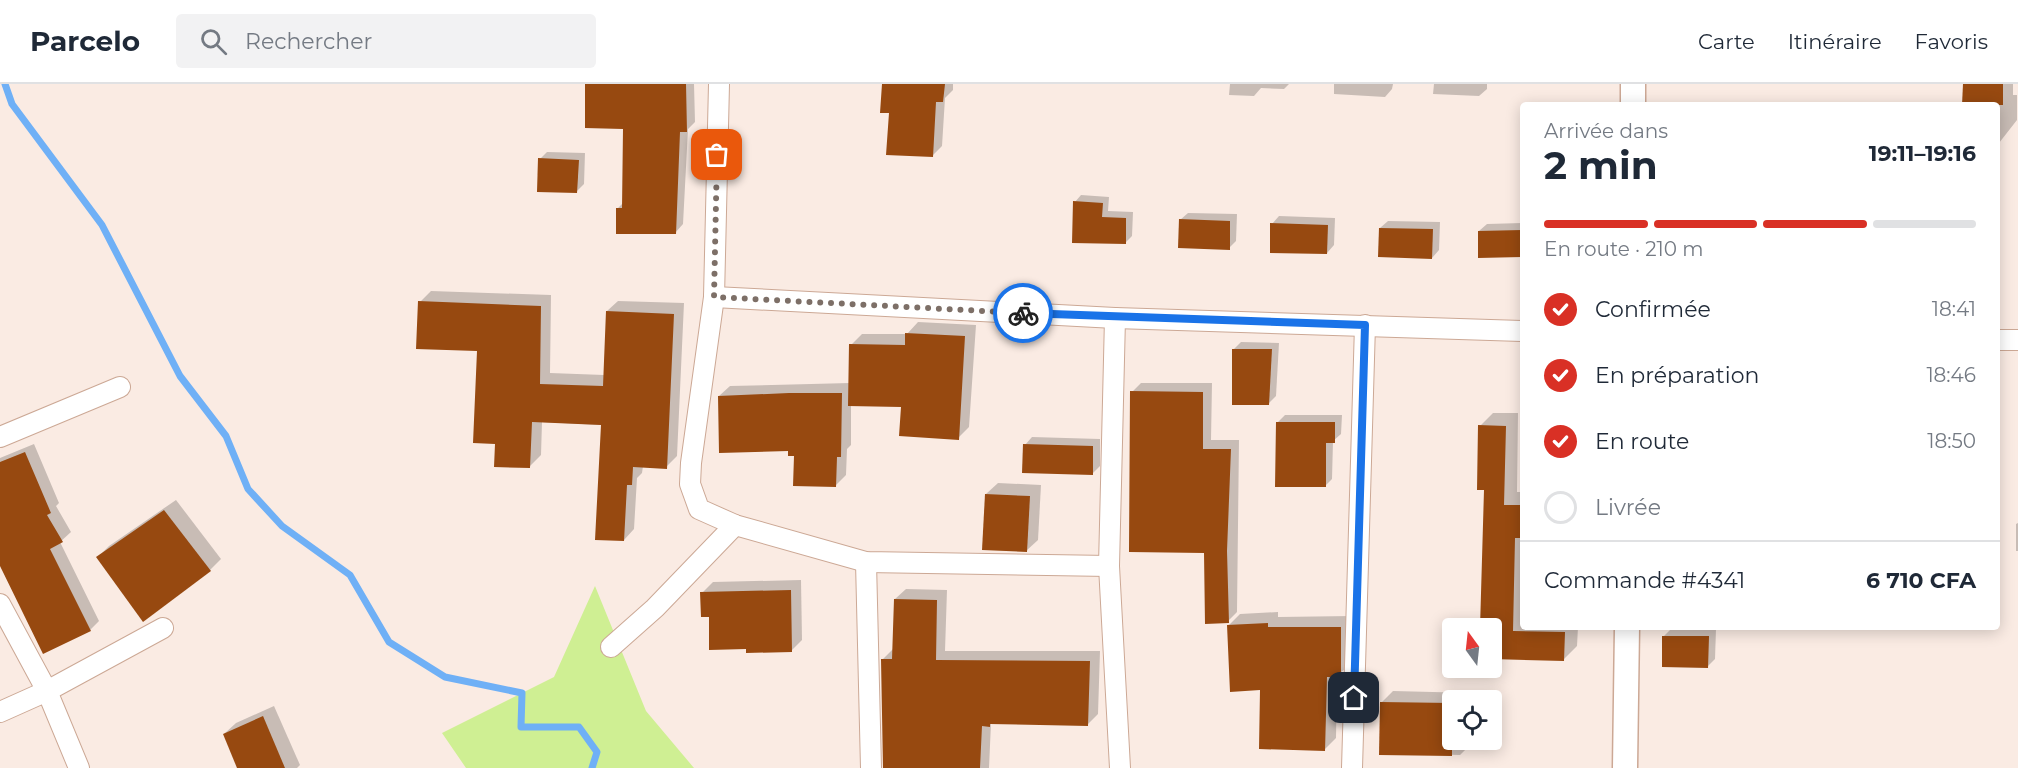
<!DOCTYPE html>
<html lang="fr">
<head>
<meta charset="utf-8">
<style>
  body { margin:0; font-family:Montserrat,sans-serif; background:#f2f2f3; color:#1f2937; height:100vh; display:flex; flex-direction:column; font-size:22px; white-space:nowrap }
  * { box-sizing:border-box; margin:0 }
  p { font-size:20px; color:#747a83 }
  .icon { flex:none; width:33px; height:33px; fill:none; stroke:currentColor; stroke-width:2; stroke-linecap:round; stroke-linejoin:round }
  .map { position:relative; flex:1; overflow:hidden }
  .side { position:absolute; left:1520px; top:18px; width:480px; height:528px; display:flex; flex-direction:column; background:#fff; border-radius:6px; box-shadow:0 3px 15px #0003 }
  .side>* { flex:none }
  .needle { width:39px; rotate:345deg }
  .buttons { position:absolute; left:1442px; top:534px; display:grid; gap:12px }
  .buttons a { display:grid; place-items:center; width:60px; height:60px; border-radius:6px; background:#fff; box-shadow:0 3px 15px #0003; font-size:30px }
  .pin { position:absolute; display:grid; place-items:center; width:51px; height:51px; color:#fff; margin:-26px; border-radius:12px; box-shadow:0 3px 9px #0006 }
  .courier { position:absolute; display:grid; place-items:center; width:60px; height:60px; margin:-30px; border:4px solid #1a73e8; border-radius:50%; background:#fff; color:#222; box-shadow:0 2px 8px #0007 }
  .headline em { font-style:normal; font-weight:700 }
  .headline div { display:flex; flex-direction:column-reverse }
  .headline { display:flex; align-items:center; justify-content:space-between; height:102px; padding:0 24px }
  h1 { font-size:39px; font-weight:700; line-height:45px }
  .bar { display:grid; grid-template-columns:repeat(4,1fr); gap:9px 6px; align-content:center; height:72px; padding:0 24px }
  .bar i { height:8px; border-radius:4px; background:#e0e1e3 }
  .bar .on { background:#d93025 }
  .bar p { grid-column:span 4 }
  .line { display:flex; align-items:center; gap:15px; padding:0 24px; border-top:2px solid #e0e1e3 }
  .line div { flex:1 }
  ol { padding:0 24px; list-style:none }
  li { display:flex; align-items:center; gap:18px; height:66px }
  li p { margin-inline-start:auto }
  li .icon { padding:6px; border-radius:50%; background:#d93025; color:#fff; stroke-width:4 }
  li:last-child { color:#747a83 }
  li i { width:33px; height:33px; border:3px solid #e0e1e3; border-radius:50% }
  header { display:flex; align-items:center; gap:36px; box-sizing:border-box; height:84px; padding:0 30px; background:#fff; border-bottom:2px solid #e0e1e3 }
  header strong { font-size:28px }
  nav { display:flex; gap:33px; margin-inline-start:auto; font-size:21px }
  .search { width:420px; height:54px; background:#f2f2f3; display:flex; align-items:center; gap:15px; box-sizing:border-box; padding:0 21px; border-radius:6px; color:#747a83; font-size:22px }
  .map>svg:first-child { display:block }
</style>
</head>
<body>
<header>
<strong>Parcelo</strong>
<div class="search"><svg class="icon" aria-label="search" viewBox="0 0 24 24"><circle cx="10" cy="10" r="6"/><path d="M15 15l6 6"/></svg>Rechercher</div>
<nav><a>Carte</a><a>Itinéraire</a><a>Favoris</a></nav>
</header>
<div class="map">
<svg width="2018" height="684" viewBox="0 0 2018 684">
  <rect width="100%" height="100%" fill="#faebe3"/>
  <!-- green -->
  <polygon fill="#cfef93" points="595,502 646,627 694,684 466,684 442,649 554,593"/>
  <!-- shadow -->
  <g fill="#0003">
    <polygon points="587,0 694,0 695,38 688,45 683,140 675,149 617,125 623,119 624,43"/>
    <polygon points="884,0 953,0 953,6 945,14 942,62 932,72 890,28"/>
    <polygon points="1230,0 1289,0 1284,5 1261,4 1254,12 1229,11"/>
    <polygon points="1334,0 1393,0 1392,5 1385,13 1334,10"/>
    <polygon points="1434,0 1487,0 1487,5 1479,12 1433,10"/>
    <polygon points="1964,0 2013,0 2013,11 2017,11 2017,36 1999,59 1996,21 1964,21"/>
    <polygon points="547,68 585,69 584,100 576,108 540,75"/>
    <polygon points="1081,111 1109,113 1108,127 1133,128 1132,152 1125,159 1075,118"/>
    <polygon points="1188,129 1237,130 1236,157 1229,164 1180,136"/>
    <polygon points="1279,132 1335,134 1334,161 1327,169 1272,140"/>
    <polygon points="1388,137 1440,138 1439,166 1432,174 1380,144"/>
    <polygon points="1522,139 1522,172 1480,172 1479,147 1487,140"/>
    <polygon points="431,207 551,211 550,289 604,291 607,227 618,217 684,219 677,372 666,383 643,382 642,389 637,394 634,445 624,456 602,341 542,338 541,371 530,382 497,359 479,266 420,218"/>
    <polygon points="918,238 976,241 969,343 958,354 902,321 851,321 851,361 847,365 846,391 836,401 719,312 730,302 850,299 851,261 862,250 907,250"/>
    <polygon points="1241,258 1279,259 1276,312 1269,319 1233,266"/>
    <polygon points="1141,299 1212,299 1211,356 1239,356 1237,528 1228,537 1205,467 1132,308"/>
    <polygon points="1493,329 1518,329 1517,408 1522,408 1522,543 1578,543 1577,562 1564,575 1491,573 1491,544 1482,544 1486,405 1480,342"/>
    <polygon points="1285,331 1342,331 1341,350 1333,357 1332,395 1325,402 1278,338"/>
    <polygon points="1032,353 1100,355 1100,382 1092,390 1025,361"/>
    <polygon points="34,360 59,419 56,422 71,448 60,458 99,537 90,546 0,477 0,374"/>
    <polygon points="998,399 1041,401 1038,456 1026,467 986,410"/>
    <polygon points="176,416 221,475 210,486 98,473 109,462"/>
    <polygon points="2018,439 2018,467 2016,467 2016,440"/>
    <polygon points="801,496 802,556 791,567 747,563 710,531 702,509 713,498"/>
    <polygon points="906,505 947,506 945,567 1100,567 1098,630 1087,641 991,639 989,684 884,684 882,576 893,565 895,515"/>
    <polygon points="1278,528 1278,533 1352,532 1352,580 1337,591 1336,654 1325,665 1262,605 1229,541 1240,530"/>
    <polygon points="1722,543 1767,543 1764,546 1721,545"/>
    <polygon points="1671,545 1716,545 1715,575 1708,582 1664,552"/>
    <polygon points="1393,607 1473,609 1472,616 1452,616 1452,656 1471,656 1471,660 1460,671 1380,669 1382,618"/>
    <polygon points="274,622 300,681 297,684 239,684 224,650 236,639"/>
  </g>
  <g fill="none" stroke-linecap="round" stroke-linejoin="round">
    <!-- stream -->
    <polyline stroke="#6fb0f6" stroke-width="7" points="5,0 12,20 102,141 180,292 226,352 248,405 282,442 350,491 389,558 445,593 522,609 521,643 579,643 597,668 592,684"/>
  </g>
  <!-- building -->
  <g fill="#974910">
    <polygon points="585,0 686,0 687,48 680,48 676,150 616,150 616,124 622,124 623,45 585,44"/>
    <polygon points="882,0 945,0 943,18 936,18 933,73 886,71 889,29 880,29"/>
    <polygon points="1963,0 2003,0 2003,21 1962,21"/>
    <polygon points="538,74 579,76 577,109 537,108"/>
    <polygon points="1073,117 1103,119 1102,133 1126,134 1126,160 1072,159"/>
    <polygon points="1179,135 1230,137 1230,166 1178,164"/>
    <polygon points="1270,139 1328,141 1327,170 1270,169"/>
    <polygon points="1379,144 1433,145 1432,175 1378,173"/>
    <polygon points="1522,146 1522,173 1478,174 1478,147"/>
    <polygon points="418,217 541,222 540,300 603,302 606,227 674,230 667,385 633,383 632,401 627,401 624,457 595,456 601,341 532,338 530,384 494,383 495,360 473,359 477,267 416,265"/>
    <polygon points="905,249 965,252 959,356 899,352 901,323 848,322 849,260 905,261"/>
    <polygon points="1232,265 1272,265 1269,321 1232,321"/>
    <polygon points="1130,307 1203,308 1203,365 1231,365 1227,467 1229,539 1205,540 1204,469 1129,468"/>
    <polygon points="789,309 842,309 841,373 837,373 836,403 793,402 794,372 788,372 788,367 719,369 718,312"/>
    <polygon points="1276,338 1335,338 1335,359 1326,359 1326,403 1275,403"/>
    <polygon points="1478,341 1506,342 1504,421 1522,421 1522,454 1515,454 1513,547 1565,548 1564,577 1491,575 1491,544 1480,544 1484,406 1477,406"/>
    <polygon points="1023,360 1093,362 1093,391 1022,389"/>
    <polygon points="25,368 51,429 47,431 63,458 50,465 91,547 43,570 0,482 0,378"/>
    <polygon points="985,410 1030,412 1027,468 982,466"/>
    <polygon points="164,426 211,487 143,538 96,473"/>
    <polygon points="791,506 792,568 746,569 746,565 709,566 709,533 701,533 700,508"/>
    <polygon points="894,515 937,516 936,576 1090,577 1088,642 990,640 990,643 982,642 980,684 883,684 881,575 892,575"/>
    <polygon points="1268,539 1268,543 1341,543 1341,593 1327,593 1325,667 1259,665 1260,606 1230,608 1227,541"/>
    <polygon points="1662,552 1709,552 1708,584 1662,583"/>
    <polygon points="1380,618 1452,619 1452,672 1379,671"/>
    <polygon points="263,632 285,684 237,684 223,650"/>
  </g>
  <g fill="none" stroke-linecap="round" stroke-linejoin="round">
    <!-- minor casing -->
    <g stroke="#cca895" stroke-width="22">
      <g id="minor">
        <polyline points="719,0 714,213 691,379 690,400 699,425 735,441 866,478 1109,482"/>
        <polyline points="714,213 1115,234 1522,247"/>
        <polyline points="1115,234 1109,482 1120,684"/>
        <polyline points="1996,256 2018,256"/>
        <polyline points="0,353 120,303"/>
        <polyline points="866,478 871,684"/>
        <polyline points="0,520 47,607 79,684"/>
        <polyline points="611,563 655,524 735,441"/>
        <polyline points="0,628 47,607 163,544"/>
        <polyline points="1352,684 1365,241"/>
      </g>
    </g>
    <!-- tertiary casing -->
    <g stroke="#cca895" stroke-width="27">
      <g id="tertiary">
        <polyline points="1633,21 1633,0"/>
        <polyline points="1625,684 1627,543"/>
      </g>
    </g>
    <!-- minor -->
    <use href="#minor" stroke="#fff" stroke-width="20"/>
    <!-- tertiary -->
    <use href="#tertiary" stroke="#fff" stroke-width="24"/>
  </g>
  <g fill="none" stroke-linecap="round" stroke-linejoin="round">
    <!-- done -->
    <polyline stroke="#7d6f67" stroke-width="6" stroke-dasharray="0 10.8" points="717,71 714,213 1023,229"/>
    <!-- route -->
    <polyline stroke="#1a73e8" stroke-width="8" points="1023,229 1365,241 1354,614"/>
  </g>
</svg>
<div class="buttons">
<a><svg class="needle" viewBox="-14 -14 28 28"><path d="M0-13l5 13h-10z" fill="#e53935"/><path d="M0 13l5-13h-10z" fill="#747a83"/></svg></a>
<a><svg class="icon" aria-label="locate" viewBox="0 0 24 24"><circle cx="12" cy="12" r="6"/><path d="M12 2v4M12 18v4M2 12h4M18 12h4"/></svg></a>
</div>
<div class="pin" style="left:717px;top:71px;background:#ea580c"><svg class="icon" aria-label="bag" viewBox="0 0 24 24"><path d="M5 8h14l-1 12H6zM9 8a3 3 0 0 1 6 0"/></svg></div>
<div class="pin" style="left:1354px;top:614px;background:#1f2937"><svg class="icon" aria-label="home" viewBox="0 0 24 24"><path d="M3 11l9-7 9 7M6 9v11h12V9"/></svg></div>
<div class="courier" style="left:1023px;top:229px"><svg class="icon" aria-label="bike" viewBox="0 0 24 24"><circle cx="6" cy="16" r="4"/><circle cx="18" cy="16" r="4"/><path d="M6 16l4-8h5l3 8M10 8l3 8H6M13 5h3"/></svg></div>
<section class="side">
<div class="headline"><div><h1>2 min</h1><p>Arrivée dans</p></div><em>19:11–19:16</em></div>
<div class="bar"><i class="on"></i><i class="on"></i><i class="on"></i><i></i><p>En route · 210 m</p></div>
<ol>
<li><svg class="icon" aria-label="check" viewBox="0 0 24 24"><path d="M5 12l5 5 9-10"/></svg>Confirmée<p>18:41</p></li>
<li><svg class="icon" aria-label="check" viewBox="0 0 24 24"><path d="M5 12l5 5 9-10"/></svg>En préparation<p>18:46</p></li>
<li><svg class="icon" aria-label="check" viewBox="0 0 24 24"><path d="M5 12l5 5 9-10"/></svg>En route<p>18:50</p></li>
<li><i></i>Livrée</li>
</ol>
<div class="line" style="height:78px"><div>Commande #4341</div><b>6 710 CFA</b></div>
</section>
</div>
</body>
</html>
